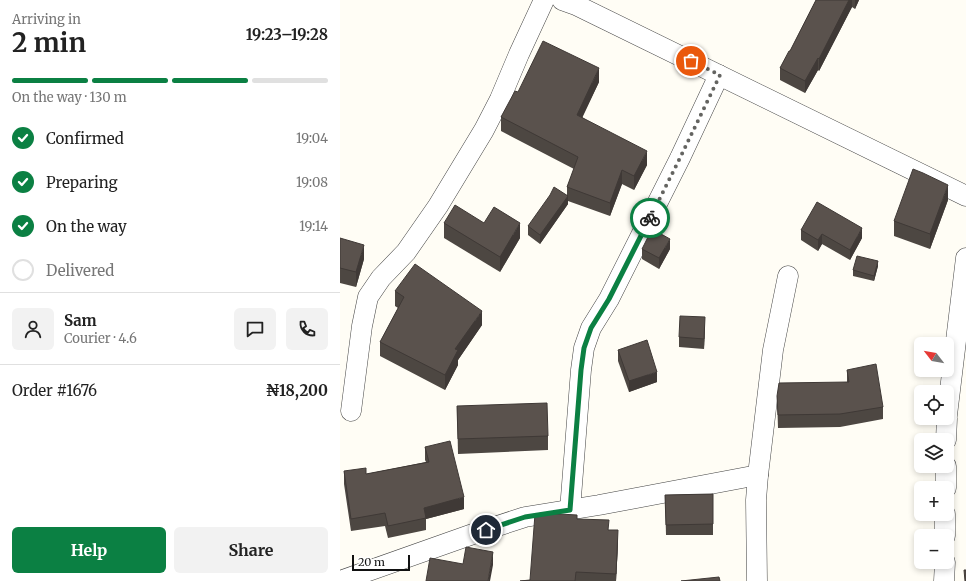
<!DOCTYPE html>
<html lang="en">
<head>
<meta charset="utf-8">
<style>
  body { margin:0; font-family:Merriweather,serif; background:#f2f2f2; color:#222; height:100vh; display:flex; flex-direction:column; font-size:15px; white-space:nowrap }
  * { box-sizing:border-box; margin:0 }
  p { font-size:13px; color:#767676 }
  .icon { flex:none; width:22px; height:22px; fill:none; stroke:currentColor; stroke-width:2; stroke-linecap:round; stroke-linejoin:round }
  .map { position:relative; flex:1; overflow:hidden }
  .panel { display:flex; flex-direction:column; background:#fff; width:340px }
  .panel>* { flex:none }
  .needle { width:26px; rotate:301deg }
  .tools { position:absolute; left:574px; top:337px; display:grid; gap:8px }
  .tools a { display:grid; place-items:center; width:40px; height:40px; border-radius:6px; background:#fff; box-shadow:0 2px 6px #0003; font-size:20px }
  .scale { position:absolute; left:12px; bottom:10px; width:58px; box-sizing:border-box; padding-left:4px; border:2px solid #111; border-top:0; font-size:11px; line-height:14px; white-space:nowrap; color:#111; -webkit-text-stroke:3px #fff; paint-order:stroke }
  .pin { position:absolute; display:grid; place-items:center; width:34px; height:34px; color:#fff; margin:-17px; border:2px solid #fff; border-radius:50%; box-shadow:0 1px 4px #0007 }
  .courier { position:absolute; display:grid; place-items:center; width:40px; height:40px; margin:-20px; border:3px solid #0b8043; border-radius:50%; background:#fff; color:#222; box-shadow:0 1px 5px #0007 }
  .headline em { font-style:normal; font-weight:700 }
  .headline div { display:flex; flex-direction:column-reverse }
  .headline { display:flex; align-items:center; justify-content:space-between; height:68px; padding:0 12px }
  h1 { font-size:26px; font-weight:700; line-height:30px }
  .bar { display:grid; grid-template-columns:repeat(4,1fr); gap:6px 4px; align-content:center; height:48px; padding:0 12px }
  .bar i { height:5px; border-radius:3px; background:#e0e0e0 }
  .bar .active { background:#0b8043 }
  .bar p { grid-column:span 4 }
  .line { display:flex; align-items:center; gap:10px; padding:0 12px; border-top:1px solid #e0e0e0 }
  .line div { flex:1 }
  .round { display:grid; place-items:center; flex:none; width:42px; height:42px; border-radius:6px; background:#f2f2f2 }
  ol { padding:0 12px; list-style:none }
  li { display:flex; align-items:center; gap:12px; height:44px }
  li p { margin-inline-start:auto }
  li .icon { padding:4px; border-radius:50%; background:#0b8043; color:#fff; stroke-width:4 }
  li:last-child { color:#767676 }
  li i { width:22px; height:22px; border:2px solid #e0e0e0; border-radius:50% }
  .cta { display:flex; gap:8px; margin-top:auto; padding:8px 12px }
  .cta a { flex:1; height:46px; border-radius:6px; background:#0b8043; color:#fff; font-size:16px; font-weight:700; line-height:46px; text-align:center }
  .cta a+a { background:#f2f2f2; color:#222 }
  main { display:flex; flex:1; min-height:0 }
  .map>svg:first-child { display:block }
</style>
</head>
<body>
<main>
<section class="panel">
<div class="headline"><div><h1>2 min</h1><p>Arriving in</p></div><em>19:23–19:28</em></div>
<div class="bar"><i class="active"></i><i class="active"></i><i class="active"></i><i></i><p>On the way · 130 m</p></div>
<ol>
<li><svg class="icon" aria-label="check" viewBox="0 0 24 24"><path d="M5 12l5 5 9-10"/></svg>Confirmed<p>19:04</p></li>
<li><svg class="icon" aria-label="check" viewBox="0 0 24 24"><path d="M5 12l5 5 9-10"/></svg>Preparing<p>19:08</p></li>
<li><svg class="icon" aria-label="check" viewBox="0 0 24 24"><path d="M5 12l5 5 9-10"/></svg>On the way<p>19:14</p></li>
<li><i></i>Delivered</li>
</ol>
<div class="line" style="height:72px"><a class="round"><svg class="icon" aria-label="person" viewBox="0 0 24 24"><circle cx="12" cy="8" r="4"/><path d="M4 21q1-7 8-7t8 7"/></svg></a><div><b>Sam</b><p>Courier · 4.6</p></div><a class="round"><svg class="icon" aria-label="chat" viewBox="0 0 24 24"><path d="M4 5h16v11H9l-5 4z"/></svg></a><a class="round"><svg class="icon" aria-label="phone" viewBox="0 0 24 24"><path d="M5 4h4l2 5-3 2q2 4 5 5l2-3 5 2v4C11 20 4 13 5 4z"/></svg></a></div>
<div class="line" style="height:52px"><div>Order #1676</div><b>₦18,200</b></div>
<div class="cta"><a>Help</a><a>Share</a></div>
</section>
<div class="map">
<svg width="626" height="581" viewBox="0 0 626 581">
  <rect width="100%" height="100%" fill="#fffdf5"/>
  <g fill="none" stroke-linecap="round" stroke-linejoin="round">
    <!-- minor casing -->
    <g stroke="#444" stroke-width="21">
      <g id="minor">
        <polyline points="222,0 236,5 626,196"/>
        <polyline points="11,411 22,326 28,297 41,278 66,252 98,206 144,130 160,99 179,54 204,0"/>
        <polyline points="607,415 626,258"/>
        <polyline points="606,440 607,418"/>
        <polyline points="418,475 433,350 448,276"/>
        <polyline points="606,488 606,466"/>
        <polyline points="230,510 241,370 244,348 251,328 269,299 340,158 379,75"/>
        <polyline points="605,536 605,514"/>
        <polyline points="0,581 133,534 185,517 259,505 418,475 416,500 417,581"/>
        <polyline points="604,581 605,562"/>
      </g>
    </g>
    <!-- minor -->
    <use href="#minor" stroke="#fff" stroke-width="20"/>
  </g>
  <!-- wall -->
  <g fill="#4d4742">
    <polygon points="476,0 519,0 515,9 512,7 479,71 478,70 465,93 440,80 440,68 450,51"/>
    <polygon points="259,82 242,117 307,165 294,190 282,184 270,216 228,201 228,204 200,244 188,235 188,226 227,195 227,187 234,169 161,131 161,117 178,92"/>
    <polygon points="608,200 590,249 554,236 554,221"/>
    <polygon points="104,223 144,223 180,238 160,272 104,238"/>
    <polygon points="461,230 522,238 510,260 482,244 478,251 461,240"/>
    <polygon points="0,238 24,259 16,287 0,283"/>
    <polygon points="302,249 330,249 319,269 302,259"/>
    <polygon points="538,266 534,281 513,276 513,270"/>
    <polygon points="55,291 142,325 118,360 118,365 105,390 40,356 40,342 58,308 55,306"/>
    <polygon points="365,327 364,349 339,347 339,337"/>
    <polygon points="278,350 317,382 289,392 278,361"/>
    <polygon points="507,370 543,407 543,419 500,427 438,428 437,396 507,382"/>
    <polygon points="117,406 208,436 208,450 118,454"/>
    <polygon points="85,447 124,509 86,519 86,530 48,538 45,526 11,531 4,484 4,471 26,474 86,462 85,460"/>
    <polygon points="373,494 373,535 326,535 325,495"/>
    <polygon points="237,519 269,530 278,543 276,581 180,581 190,580"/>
  </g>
  <!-- shaded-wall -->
  <g fill="#3f3936">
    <polygon points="509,0 512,0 512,7 479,71 479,59"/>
    <polygon points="515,0 519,0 515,9"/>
    <polygon points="478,58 478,70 465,93 465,81"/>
    <polygon points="259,68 259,82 237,129 237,115"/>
    <polygon points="307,151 307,165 294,190 294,176"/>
    <polygon points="282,170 282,184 270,216 270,203"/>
    <polygon points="608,185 608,200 590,249 590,234"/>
    <polygon points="228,196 228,204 200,244 200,235"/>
    <polygon points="180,223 180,238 160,272 160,257"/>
    <polygon points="522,228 522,238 510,260 510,250"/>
    <polygon points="482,234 482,244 478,251 478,240"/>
    <polygon points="330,239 330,249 319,269 319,258"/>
    <polygon points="24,245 24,259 16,287 16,272"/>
    <polygon points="538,261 538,266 534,281 534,276"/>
    <polygon points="142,311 142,325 118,360 118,365 105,390 105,375 115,349"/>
    <polygon points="365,317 365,327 364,349 364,339"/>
    <polygon points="317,372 317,382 289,392 289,381"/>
    <polygon points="124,497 124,509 86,519 84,508"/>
    <polygon points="278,530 278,543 276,581 276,574"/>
    <polygon points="153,552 153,565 150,581 148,581"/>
  </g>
  <!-- building -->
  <g fill="#5a524d" stroke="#3f3936">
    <polygon points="476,0 509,0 479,59 478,58 465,81 440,68 449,51 450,51"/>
    <polygon points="203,41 259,68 237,115 307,151 294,176 282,170 270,203 227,187 238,157 161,117 175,91 178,92"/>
    <polygon points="573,169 583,173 608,185 590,234 554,221"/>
    <polygon points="214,187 228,196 200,235 188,226 210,195"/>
    <polygon points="477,202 522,228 510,250 482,234 478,240 461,230"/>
    <polygon points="115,205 144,223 154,207 180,223 160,257 104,223"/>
    <polygon points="312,229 330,239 319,258 302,249"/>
    <polygon points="0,238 24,245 16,272 0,268"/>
    <polygon points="517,256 538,261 534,276 513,270"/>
    <polygon points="75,264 142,311 115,349 118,350 105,375 40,342 64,297 55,291"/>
    <polygon points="340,316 365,317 364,339 339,337"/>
    <polygon points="307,340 317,372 289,381 278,350"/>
    <polygon points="536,364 543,407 500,414 438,415 437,396 439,383 509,382 507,370"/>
    <polygon points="207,403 208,436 118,439 117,406"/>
    <polygon points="110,441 124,497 84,508 86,518 48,526 45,513 11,519 4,471 26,468 26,474 89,462 85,447"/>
    <polygon points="373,494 373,524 326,525 325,495"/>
    <polygon points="202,513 237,515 237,519 269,520 268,530 278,530 276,574 236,572 235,581 180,581 190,580 195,514"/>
    <polygon points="126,547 153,552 148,581 86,581 90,558 123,564"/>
    <polygon points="624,570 626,570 626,581 625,581"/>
    <polygon points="379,577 380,581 341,581"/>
  </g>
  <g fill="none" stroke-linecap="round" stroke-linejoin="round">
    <!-- done -->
    <polyline stroke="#646461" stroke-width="4" stroke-dasharray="0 7.2" points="310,218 340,158 380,75 351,61"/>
    <!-- route -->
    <polyline stroke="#0b8043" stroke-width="5" points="146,530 185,517 230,510 241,370 244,348 251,328 269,299 310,218"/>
  </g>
</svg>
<div class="tools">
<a><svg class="needle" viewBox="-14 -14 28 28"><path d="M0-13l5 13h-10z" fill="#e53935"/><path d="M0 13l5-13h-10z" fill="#767676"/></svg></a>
<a><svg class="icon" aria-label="locate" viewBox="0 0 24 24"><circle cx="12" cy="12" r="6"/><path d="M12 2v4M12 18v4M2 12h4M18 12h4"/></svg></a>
<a><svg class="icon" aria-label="layers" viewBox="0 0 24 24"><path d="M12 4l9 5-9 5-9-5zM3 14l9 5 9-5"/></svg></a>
<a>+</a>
<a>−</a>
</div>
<div class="scale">20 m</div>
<div class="pin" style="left:351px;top:61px;background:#ea580c"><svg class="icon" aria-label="bag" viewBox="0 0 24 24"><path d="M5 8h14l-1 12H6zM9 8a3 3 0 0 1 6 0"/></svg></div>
<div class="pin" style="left:146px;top:530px;background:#1f2937"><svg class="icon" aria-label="home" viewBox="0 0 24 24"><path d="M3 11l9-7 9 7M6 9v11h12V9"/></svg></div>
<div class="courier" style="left:310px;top:218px"><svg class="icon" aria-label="bike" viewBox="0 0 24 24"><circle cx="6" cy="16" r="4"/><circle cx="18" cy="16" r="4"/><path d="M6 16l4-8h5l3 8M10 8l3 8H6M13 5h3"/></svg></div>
</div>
</main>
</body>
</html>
